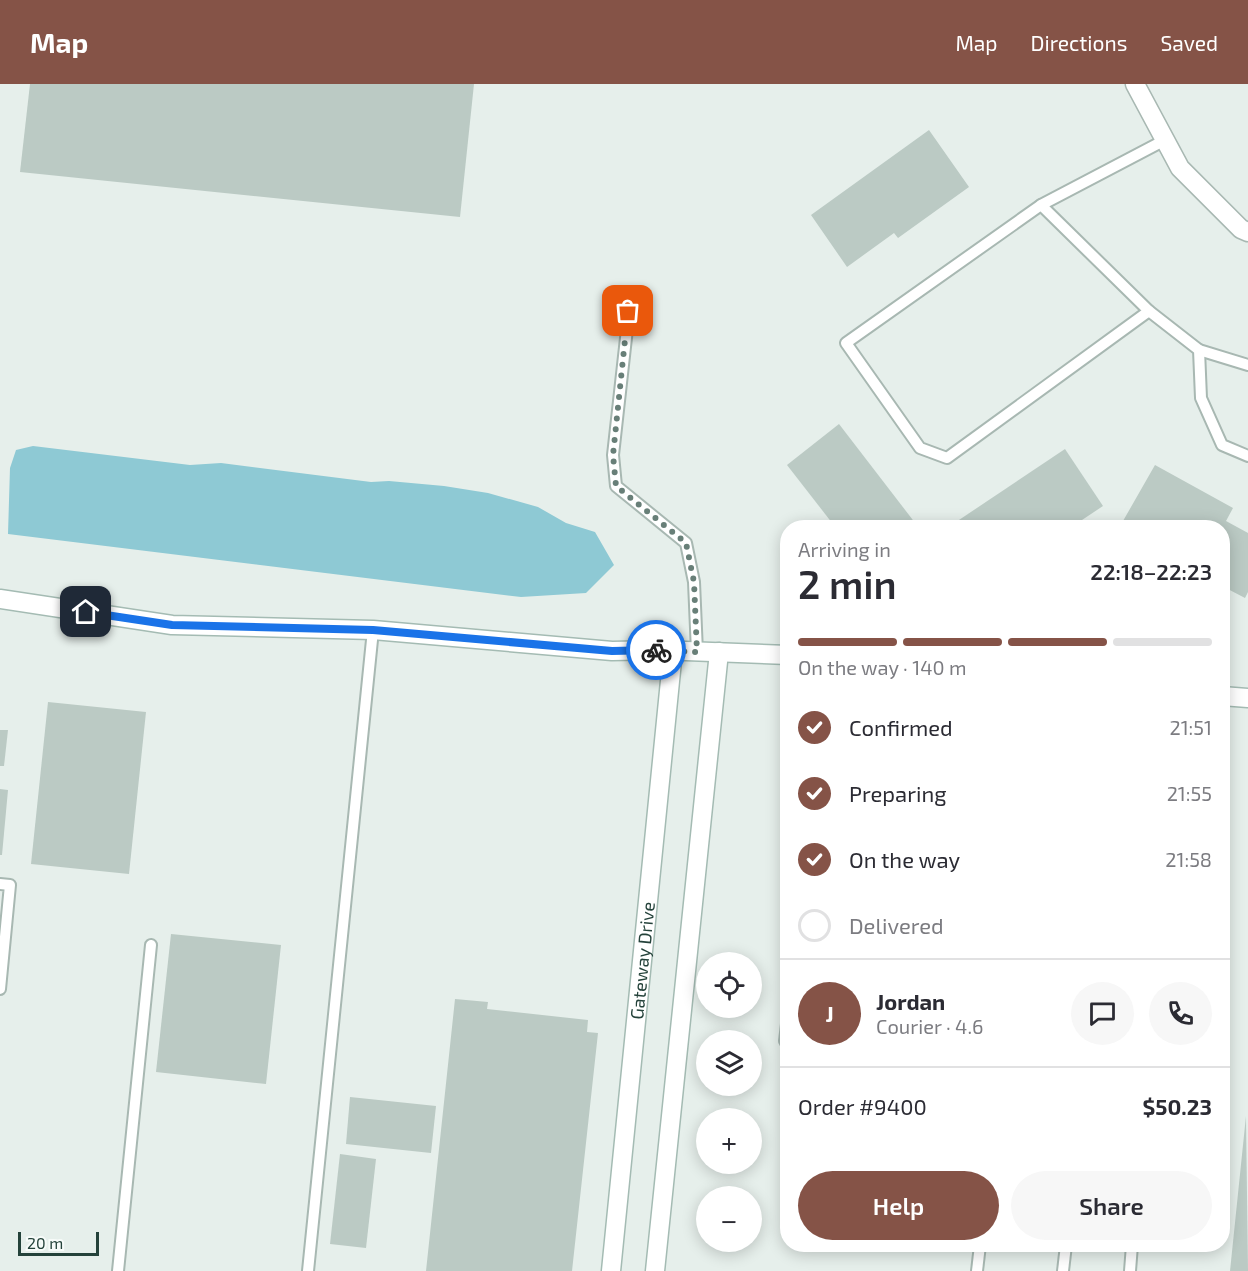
<!DOCTYPE html>
<html lang="en">
<head>
<meta charset="utf-8">
<style>
  body { margin:0; font-family:"Exo 2",sans-serif; background:#f7f7f7; color:#2b2b33; height:100vh; display:flex; flex-direction:column; font-size:22px; white-space:nowrap }
  * { box-sizing:border-box; margin:0 }
  p { font-size:20px; color:#7c7c81 }
  .icon { flex:none; width:33px; height:33px; fill:none; stroke:currentColor; stroke-width:2; stroke-linecap:round; stroke-linejoin:round }
  .map { position:relative; flex:1; overflow:hidden }
  .panel { position:absolute; left:780px; top:436px; width:450px; height:732px; display:flex; flex-direction:column; background:#fff; border-radius:24px; box-shadow:0 3px 15px #0003 }
  .panel>* { flex:none }
  .tools { position:absolute; left:696px; top:868px; display:grid; gap:12px }
  .tools a { display:grid; place-items:center; width:66px; height:66px; border-radius:50%; background:#fff; box-shadow:0 3px 15px #0003; font-size:30px }
  .scale { position:absolute; left:18px; bottom:15px; width:81px; box-sizing:border-box; padding-left:6px; border:3px solid #24423a; border-top:0; font-size:16px; line-height:21px; white-space:nowrap; color:#24423a; -webkit-text-stroke:4px #f7fbf9; paint-order:stroke }
  .pin { position:absolute; display:grid; place-items:center; width:51px; height:51px; color:#fff; margin:-26px; border-radius:12px; box-shadow:0 3px 9px #0006 }
  .courier { position:absolute; display:grid; place-items:center; width:60px; height:60px; margin:-30px; border:4px solid #1a73e8; border-radius:50%; background:#fff; color:#222; box-shadow:0 2px 8px #0007 }
  .summary em { font-style:normal; font-weight:600 }
  .summary div { display:flex; flex-direction:column-reverse }
  .summary { display:flex; align-items:center; justify-content:space-between; height:102px; padding:0 18px }
  h1 { font-size:39px; font-weight:600; line-height:45px }
  .bar { display:grid; grid-template-columns:repeat(4,1fr); gap:9px 6px; align-content:center; height:72px; padding:0 18px }
  .bar i { height:8px; border-radius:4px; background:#e1e1e2 }
  .bar .selected { background:#855347 }
  .bar p { grid-column:span 4 }
  .line { display:flex; align-items:center; gap:15px; padding:0 18px; border-top:2px solid #e1e1e2 }
  .line div { flex:1 }
  .round { display:grid; place-items:center; flex:none; width:63px; height:63px; border-radius:32px; background:#f7f7f7 }
  ol { padding:0 18px; list-style:none }
  li { display:flex; align-items:center; gap:18px; height:66px }
  li p { margin-inline-start:auto }
  li .icon { padding:6px; border-radius:50%; background:#855347; color:#fff; stroke-width:4 }
  li:last-child { color:#7c7c81 }
  li i { width:33px; height:33px; border:3px solid #e1e1e2; border-radius:50% }
  .cta { display:flex; gap:12px; margin-top:auto; padding:12px 18px }
  .cta a { flex:1; height:69px; border-radius:36px; background:#855347; color:#fff; font-size:24px; font-weight:600; line-height:69px; text-align:center }
  .cta a+a { background:#f7f7f7; color:#2b2b33 }
  header { display:flex; align-items:center; gap:36px; box-sizing:border-box; height:84px; padding:0 30px; background:#855347; color:#fff }
  header strong { font-size:28px }
  nav { display:flex; gap:33px; margin-inline-start:auto; font-size:21px }
  .map>svg:first-child { display:block }
</style>
</head>
<body>
<header>
<strong>Map</strong>
<nav><a>Map</a><a>Directions</a><a>Saved</a></nav>
</header>
<div class="map">
<svg width="1248" height="1187" viewBox="0 0 1248 1187">
  <rect width="100%" height="100%" fill="#e6efeb"/>
  <!-- water -->
  <polygon fill="#8ec9d4" points="33,362 190,381 221,379 371,398 389,397 444,402 488,409 538,423 566,439 595,448 614,481 586,509 521,513 8,450 10,384 16,366"/>
  <!-- building -->
  <g fill="#bbcac4">
    <polygon points="30,0 474,0 460,133 20,88"/>
    <polygon points="929,46 969,103 898,154 894,149 847,183 811,131"/>
    <polygon points="839,340 919,444 836,444 787,381"/>
    <polygon points="1065,365 1103,422 1070,444 947,444"/>
    <polygon points="1155,381 1233,424 1226,437 1248,449 1248,508 1245,514 1222,502 1222,444 1119,444"/>
    <polygon points="48,618 146,628 129,790 31,780"/>
    <polygon points="0,646 8,646 4,682 0,682"/>
    <polygon points="0,705 8,706 2,771 0,771"/>
    <polygon points="171,850 281,861 266,1000 156,988"/>
    <polygon points="455,915 488,918 487,925 588,936 587,948 598,949 572,1187 426,1187"/>
    <polygon points="350,1013 436,1022 431,1069 346,1060"/>
    <polygon points="1246,1032 1248,1187 1230,1187"/>
    <polygon points="340,1070 376,1075 366,1164 330,1160"/>
  </g>
  <g fill="none" stroke-linecap="round" stroke-linejoin="round">
    <!-- lane casing -->
    <g stroke="#a8b8b2" stroke-width="14">
      <g id="lane">
        <polyline points="1165,56 1041,121 846,259 920,364 947,374 1149,227 1199,266 1201,314 1222,361 1248,372"/>
        <polyline points="1041,121 1149,227"/>
        <polyline points="631,209 613,371 616,402 686,459 694,498 697,568"/>
        <polyline points="1199,266 1248,281"/>
        <polyline points="0,800 10,801 0,905"/>
        <polyline points="785,957 788,931"/>
        <polyline points="118,1187 151,861"/>
        <polyline points="308,1187 373,546"/>
        <polyline points="977,1187 980,1161"/>
        <polyline points="1063,1187 1066,1161"/>
        <polyline points="1130,1187 1132,1161"/>
      </g>
    </g>
    <!-- street casing -->
    <g stroke="#a8b8b2" stroke-width="21">
      <polyline id="street" points="1135,0 1180,84 1241,145 1248,148"/>
    </g>
    <!-- secondary casing -->
    <g stroke="#a4bbb3" stroke-width="21">
      <g id="secondary">
        <polyline points="0,515 172,541 373,546 612,567 660,566 788,571"/>
        <polyline points="1222,612 1248,614"/>
        <path id="s1" d="M 611,1187 L 673,567"/>
        <polyline points="655,1187 719,568"/>
      </g>
    </g>
    <!-- lane -->
    <use href="#lane" stroke="#fff" stroke-width="10"/>
    <!-- street -->
    <use href="#street" stroke="#fff" stroke-width="18"/>
    <!-- secondary -->
    <use href="#secondary" stroke="#fff" stroke-width="18"/>
  </g>
  <g fill="none" stroke-linecap="round" stroke-linejoin="round">
    <!-- done -->
    <polyline stroke="#687f78" stroke-width="6" stroke-dasharray="0 10.8" points="628,227 613,371 616,402 686,459 694,498 697,568 656,566"/>
    <!-- route -->
    <polyline stroke="#1a73e8" stroke-width="8" points="86,528 172,541 373,546 612,567 656,566"/>
  </g>
  <g text-anchor="middle" dominant-baseline="central" stroke-width="4.5" stroke-linejoin="round" paint-order="stroke">
    <!-- street labels -->
    <g font-size="18" fill="#24423a" stroke="#f7fbf9">
      <text stroke="none"><textPath href="#s1" startOffset="312">Gateway Drive</textPath></text>
    </g>
  </g>
</svg>
<div class="tools">
<a><svg class="icon" aria-label="locate" viewBox="0 0 24 24"><circle cx="12" cy="12" r="6"/><path d="M12 2v4M12 18v4M2 12h4M18 12h4"/></svg></a>
<a><svg class="icon" aria-label="layers" viewBox="0 0 24 24"><path d="M12 4l9 5-9 5-9-5zM3 14l9 5 9-5"/></svg></a>
<a>+</a>
<a>−</a>
</div>
<div class="scale">20 m</div>
<div class="pin" style="left:628px;top:227px;background:#ea580c"><svg class="icon" aria-label="bag" viewBox="0 0 24 24"><path d="M5 8h14l-1 12H6zM9 8a3 3 0 0 1 6 0"/></svg></div>
<div class="pin" style="left:86px;top:528px;background:#1f2937"><svg class="icon" aria-label="home" viewBox="0 0 24 24"><path d="M3 11l9-7 9 7M6 9v11h12V9"/></svg></div>
<div class="courier" style="left:656px;top:566px"><svg class="icon" aria-label="bike" viewBox="0 0 24 24"><circle cx="6" cy="16" r="4"/><circle cx="18" cy="16" r="4"/><path d="M6 16l4-8h5l3 8M10 8l3 8H6M13 5h3"/></svg></div>
<section class="panel">
<div class="summary"><div><h1>2 min</h1><p>Arriving in</p></div><em>22:18–22:23</em></div>
<div class="bar"><i class="selected"></i><i class="selected"></i><i class="selected"></i><i></i><p>On the way · 140 m</p></div>
<ol>
<li><svg class="icon" aria-label="check" viewBox="0 0 24 24"><path d="M5 12l5 5 9-10"/></svg>Confirmed<p>21:51</p></li>
<li><svg class="icon" aria-label="check" viewBox="0 0 24 24"><path d="M5 12l5 5 9-10"/></svg>Preparing<p>21:55</p></li>
<li><svg class="icon" aria-label="check" viewBox="0 0 24 24"><path d="M5 12l5 5 9-10"/></svg>On the way<p>21:58</p></li>
<li><i></i>Delivered</li>
</ol>
<div class="line" style="height:108px"><b class="round" style="background:#855347;color:#fff">J</b><div><b>Jordan</b><p>Courier · 4.6</p></div><a class="round"><svg class="icon" aria-label="chat" viewBox="0 0 24 24"><path d="M4 5h16v11H9l-5 4z"/></svg></a><a class="round"><svg class="icon" aria-label="phone" viewBox="0 0 24 24"><path d="M5 4h4l2 5-3 2q2 4 5 5l2-3 5 2v4C11 20 4 13 5 4z"/></svg></a></div>
<div class="line" style="height:78px"><div>Order #9400</div><b>$50.23</b></div>
<div class="cta"><a>Help</a><a>Share</a></div>
</section>
</div>
</body>
</html>
